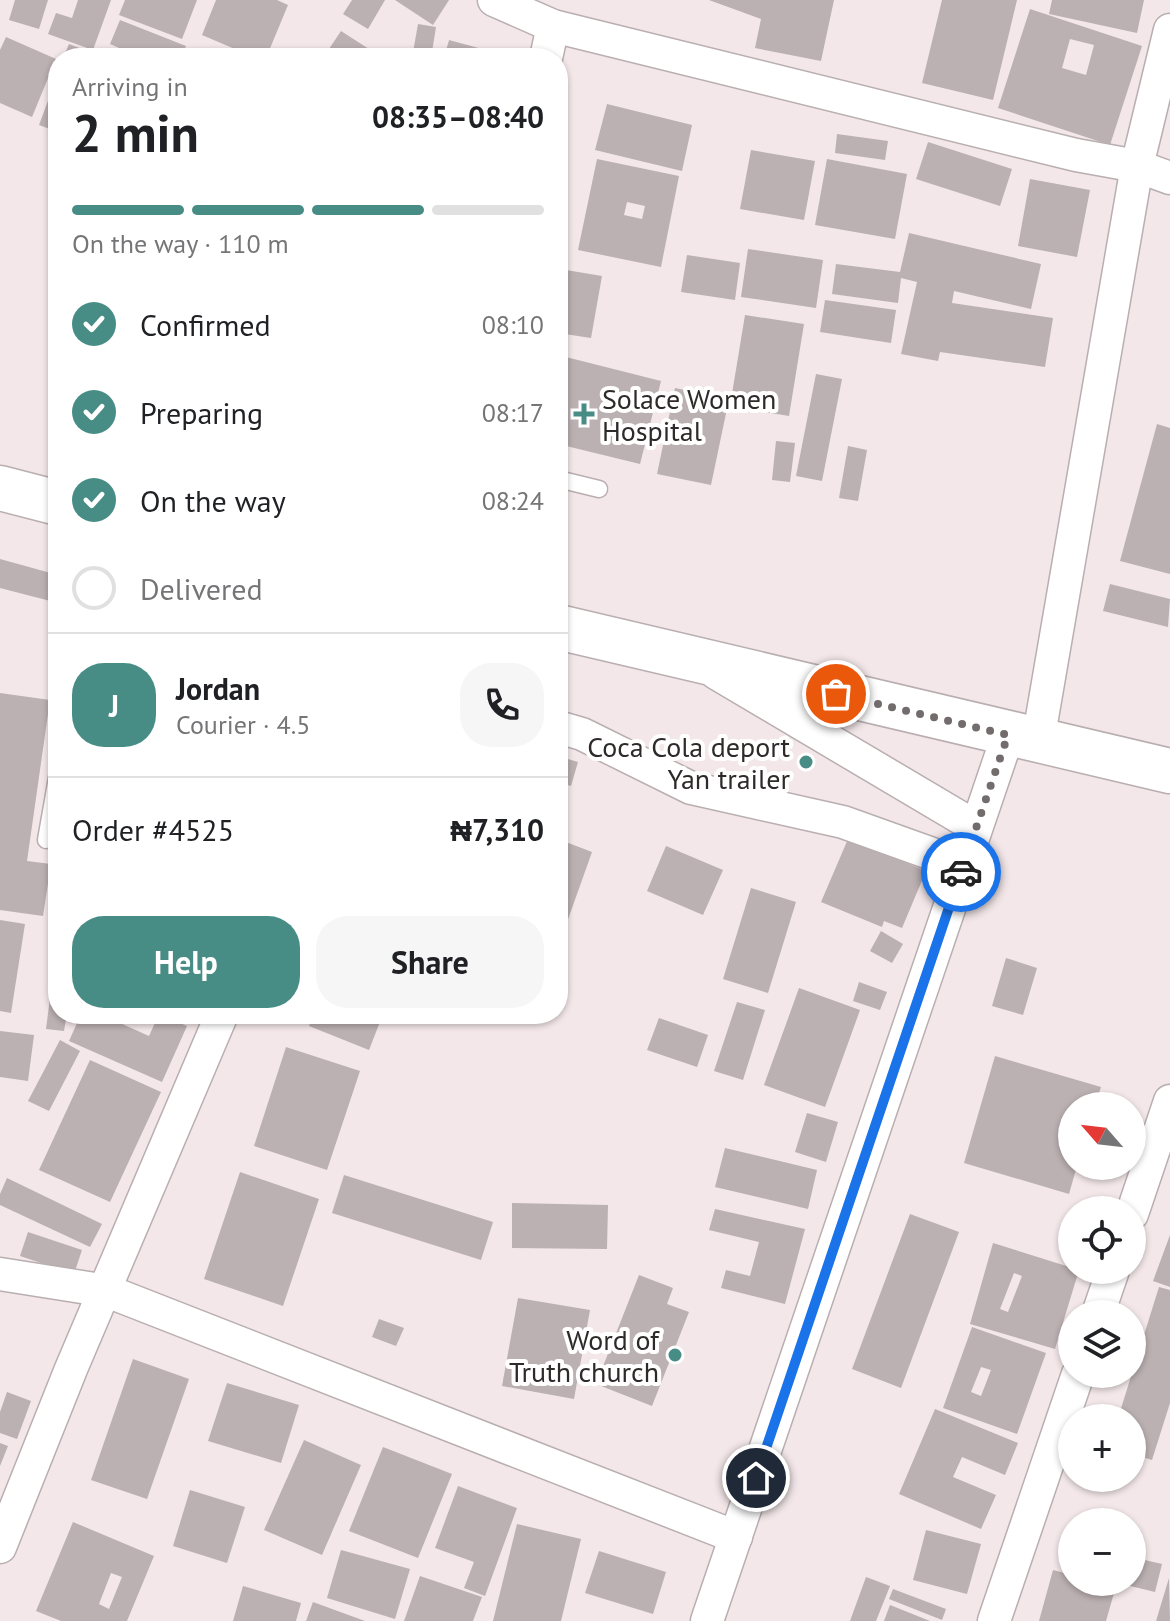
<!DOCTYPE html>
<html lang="en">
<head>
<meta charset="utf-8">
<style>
  body { margin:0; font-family:"PT Sans",sans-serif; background:#f6f6f6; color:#202124; height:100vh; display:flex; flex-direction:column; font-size:30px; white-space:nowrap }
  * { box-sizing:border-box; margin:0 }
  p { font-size:26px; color:#757577 }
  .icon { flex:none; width:44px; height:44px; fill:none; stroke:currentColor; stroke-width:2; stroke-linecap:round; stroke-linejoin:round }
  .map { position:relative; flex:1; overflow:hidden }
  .side { position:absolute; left:48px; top:48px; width:520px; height:976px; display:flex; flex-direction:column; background:#fff; border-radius:32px; box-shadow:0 2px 6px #0004 }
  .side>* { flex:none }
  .needle { width:52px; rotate:298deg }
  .fabs { position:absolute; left:1058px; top:1092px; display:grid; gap:16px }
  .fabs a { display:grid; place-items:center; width:88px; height:88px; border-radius:50%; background:#fff; box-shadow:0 2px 6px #0004; font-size:40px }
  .pin { position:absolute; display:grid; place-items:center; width:68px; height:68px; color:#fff; margin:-34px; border:4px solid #fff; border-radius:50%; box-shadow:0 2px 8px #0007 }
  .courier { position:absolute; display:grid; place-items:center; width:80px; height:80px; margin:-40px; border:6px solid #1a73e8; border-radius:50%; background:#fff; color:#222; box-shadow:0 2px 10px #0007 }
  .head em { font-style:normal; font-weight:700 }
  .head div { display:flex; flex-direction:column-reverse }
  .head { display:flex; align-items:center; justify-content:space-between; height:136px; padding:0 24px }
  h1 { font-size:52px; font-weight:700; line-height:60px }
  .bar { display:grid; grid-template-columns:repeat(4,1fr); gap:12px 8px; align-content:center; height:96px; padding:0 24px }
  .bar i { height:10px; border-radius:6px; background:#e0e0e0 }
  .bar .on { background:#488d85 }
  .bar p { grid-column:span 4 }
  .line { display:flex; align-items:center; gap:20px; padding:0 24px; border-top:2px solid #e0e0e0 }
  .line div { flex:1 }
  .round { display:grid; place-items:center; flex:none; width:84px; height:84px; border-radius:32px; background:#f6f6f6 }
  ol { padding:0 24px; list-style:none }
  li { display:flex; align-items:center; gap:24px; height:88px }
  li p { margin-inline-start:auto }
  li .icon { padding:8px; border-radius:50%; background:#488d85; color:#fff; stroke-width:4 }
  li:last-child { color:#757577 }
  li i { width:44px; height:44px; border:4px solid #e0e0e0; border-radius:50% }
  .button { display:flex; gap:16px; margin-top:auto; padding:16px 24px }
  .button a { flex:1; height:92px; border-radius:32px; background:#488d85; color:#fff; font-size:32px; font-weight:700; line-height:92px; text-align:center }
  .button a+a { background:#f6f6f6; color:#202124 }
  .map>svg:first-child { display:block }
</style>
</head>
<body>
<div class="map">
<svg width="1170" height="1621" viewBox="0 0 1170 1621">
  <rect width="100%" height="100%" fill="#f3e7e9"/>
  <!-- building -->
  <g fill="#bbb0b2" fill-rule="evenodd">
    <polygon points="15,0 48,0 39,29 9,20"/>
    <polygon points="78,0 111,0 93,50 48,34 56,13 72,18"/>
    <polygon points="125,0 197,0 182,39 119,15"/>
    <polygon points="216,0 277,0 288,5 266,58 256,58 202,35"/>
    <polygon points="352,0 385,0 368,29 343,14"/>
    <polygon points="395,0 449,0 433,25"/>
    <polygon points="709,0 834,0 821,61 755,48 761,19"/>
    <polygon points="942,0 1017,0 993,100 922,83"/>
    <polygon points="1052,0 1144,0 1137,33 1049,14"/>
    <path d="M 1030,9 L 1142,46 L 1110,145 L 998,108 ZM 1070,39 L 1094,45 L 1086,75 L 1062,68 Z"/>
    <polygon points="120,20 186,46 181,58 132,58 133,54 110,44"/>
    <polygon points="418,24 436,27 431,58 412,58"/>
    <polygon points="341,31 383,58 337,58 327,52"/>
    <polygon points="6,37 56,59 32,117 0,103 0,50"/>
    <polygon points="449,40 512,57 512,58 444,58"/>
    <polygon points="69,44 95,54 93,58 63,58"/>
    <polygon points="58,74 58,132 39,125"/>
    <polygon points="607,104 692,125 682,171 595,150"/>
    <polygon points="837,134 888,141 885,160 835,153"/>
    <polygon points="928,142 1012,169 1000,206 916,179"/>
    <polygon points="751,150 815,161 804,220 740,209"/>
    <path d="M 597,159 L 679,176 L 661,267 L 578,250 ZM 627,202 L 645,206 L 642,219 L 624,215 Z"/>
    <polygon points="827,159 907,174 895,239 815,225"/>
    <polygon points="1030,179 1090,190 1077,257 1018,246"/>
    <polygon points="909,233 1041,264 1031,309 954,291 952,303 1053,318 1045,367 940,352 938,361 901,354 917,282 901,278 898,303 832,294 836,264 900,272"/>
    <polygon points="748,249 823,260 816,308 741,297"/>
    <polygon points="687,255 740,263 735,300 681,292"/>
    <polygon points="560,269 602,276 591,338 558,333"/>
    <polygon points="825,300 896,310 891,343 820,332"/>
    <polygon points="745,315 804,324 789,416 730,406"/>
    <polygon points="558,355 661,381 640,464 558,444"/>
    <polygon points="816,374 842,379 822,481 796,476"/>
    <polygon points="675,388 729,399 711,485 657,474"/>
    <polygon points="1157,424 1170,428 1170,574 1120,561"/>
    <polygon points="776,441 795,443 790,482 772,480"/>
    <polygon points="848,446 867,450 858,501 839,498"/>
    <polygon points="0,559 58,575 58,603 0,588"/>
    <polygon points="1110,584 1170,599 1168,627 1103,611"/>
    <polygon points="0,693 50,700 27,861 51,864 43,916 0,910"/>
    <polygon points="558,756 578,762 571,786 558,782"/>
    <polygon points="558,839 592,852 566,925 558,922"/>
    <polygon points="848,839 926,871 902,928 884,921 882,927 821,902"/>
    <polygon points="666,846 723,870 703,915 647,891"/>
    <polygon points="751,888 796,902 768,993 723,979"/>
    <polygon points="0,920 25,924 11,1013 0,1011"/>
    <polygon points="881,931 903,944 892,963 870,951"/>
    <polygon points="1006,958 1037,968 1023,1015 992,1006"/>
    <polygon points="859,982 887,992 880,1010 853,1001"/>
    <polygon points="799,988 860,1010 825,1107 764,1085"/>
    <polygon points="50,998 58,999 58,1014 67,1014 64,1031 46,1029"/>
    <polygon points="737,1002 765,1010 743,1080 714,1071"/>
    <polygon points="81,1014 100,1014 149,1036 159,1014 187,1026 162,1082 69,1041"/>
    <polygon points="314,1014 383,1014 369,1050 309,1026"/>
    <polygon points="659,1018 708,1035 697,1067 647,1050"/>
    <polygon points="0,1031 34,1035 28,1081 0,1077"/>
    <polygon points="60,1040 80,1051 49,1111 28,1101"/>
    <polygon points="286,1047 360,1071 327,1170 254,1146"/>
    <polygon points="995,1056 1101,1087 1095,1106 1072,1106 1072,1166 1077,1166 1069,1194 964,1163"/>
    <polygon points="90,1060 161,1092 110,1202 39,1170"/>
    <polygon points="807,1113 838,1122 826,1162 795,1152"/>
    <polygon points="725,1148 817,1170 808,1209 715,1187"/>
    <polygon points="240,1172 319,1199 283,1306 204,1279"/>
    <polygon points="344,1175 493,1222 481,1260 332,1213"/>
    <polygon points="7,1178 102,1224 90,1247 0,1205 0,1194"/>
    <polygon points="512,1203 608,1205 607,1249 512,1248"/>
    <polygon points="715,1209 805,1229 785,1304 721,1288 726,1270 750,1276 759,1242 709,1230"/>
    <polygon points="910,1214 959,1232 901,1388 852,1369"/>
    <polygon points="28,1232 82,1250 74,1274 20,1256"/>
    <polygon points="1170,1235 1170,1287 1153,1281"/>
    <path d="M 993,1243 L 1079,1270 L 1055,1349 L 970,1324 ZM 1014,1273 L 1022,1276 L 1008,1312 L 1000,1309 Z"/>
    <polygon points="639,1275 673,1288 667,1304 689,1312 652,1406 596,1384"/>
    <polygon points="1159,1287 1170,1290 1170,1403 1152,1460 1132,1454 1132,1418 1118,1418"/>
    <polygon points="518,1298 590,1310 574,1399 502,1386"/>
    <polygon points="379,1319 404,1328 396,1346 372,1337"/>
    <path d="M 972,1327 L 1046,1353 L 1017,1434 L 943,1408 ZM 981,1367 L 991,1370 L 981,1396 L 971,1392 Z"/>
    <polygon points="133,1359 189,1379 147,1499 91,1480"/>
    <polygon points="227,1383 299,1405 281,1463 208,1441"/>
    <polygon points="7,1392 31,1401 17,1439 0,1433 0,1412"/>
    <polygon points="935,1409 1018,1443 1005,1475 962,1457 953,1477 996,1495 981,1529 899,1494"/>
    <polygon points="304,1440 361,1465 322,1555 264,1530"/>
    <polygon points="0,1443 8,1446 0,1466"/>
    <polygon points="383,1447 452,1474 418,1558 349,1531"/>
    <polygon points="458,1486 517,1508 485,1596 464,1588 474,1562 435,1548"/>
    <polygon points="190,1490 245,1507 227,1563 173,1546"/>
    <path d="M 73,1522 L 154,1556 L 127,1621 L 61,1621 L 36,1611 ZM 111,1573 L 122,1577 L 109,1609 L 99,1604 Z"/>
    <polygon points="517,1524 581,1539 561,1621 493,1621"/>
    <polygon points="926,1530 981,1544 967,1594 913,1580"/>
    <polygon points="1071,1548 1072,1548 1072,1573 1065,1571"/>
    <polygon points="341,1550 410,1569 395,1619 327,1598"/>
    <polygon points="599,1551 666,1572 653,1614 585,1593"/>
    <polygon points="1132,1557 1162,1564 1155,1592 1118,1583 1132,1582"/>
    <polygon points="1053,1570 1072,1575 1072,1582 1116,1586 1106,1621 1039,1621"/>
    <polygon points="420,1576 482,1597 473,1621 404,1621"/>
    <polygon points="866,1577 890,1586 876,1621 850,1621"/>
    <polygon points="1169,1578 1170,1621 1156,1621"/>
    <polygon points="243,1586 301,1603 296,1621 233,1621"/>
    <polygon points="893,1589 946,1609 942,1620 889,1599"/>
    <polygon points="313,1602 365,1621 306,1621"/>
    <polygon points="890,1605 930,1621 884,1621"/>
  </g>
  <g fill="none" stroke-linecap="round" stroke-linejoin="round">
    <!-- service casing -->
    <g stroke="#b9aeb0" stroke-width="19">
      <g id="service">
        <polyline points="558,479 599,489"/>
        <polyline points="46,840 58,772"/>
      </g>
    </g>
    <!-- minor casing -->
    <g stroke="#b9aeb0" stroke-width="35">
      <g id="minor">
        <polyline points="494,0 553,26 1076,155 1137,166 1170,178"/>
        <polyline points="546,58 553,26"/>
        <polyline points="716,673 976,827"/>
        <polyline points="558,727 582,734 691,788 843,822 963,865"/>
        <polyline points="1038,741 1137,166 1170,30"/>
        <polyline points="1132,1214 1170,1101"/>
        <polyline points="0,1274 107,1291 736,1537"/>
        <polyline points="1098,1314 1113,1270"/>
        <polyline points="0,1547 71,1369 222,1014"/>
        <polyline points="707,1621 1008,735"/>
        <polyline points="994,1621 1078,1374"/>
      </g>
    </g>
    <!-- primary casing -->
    <g stroke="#b9aeb0" stroke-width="47">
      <g id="primary">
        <polyline points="0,488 58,503"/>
        <polyline points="558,627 1170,771"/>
      </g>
    </g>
    <!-- service -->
    <use href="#service" stroke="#fff" stroke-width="16"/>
    <!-- minor -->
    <use href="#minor" stroke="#fff" stroke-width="32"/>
    <!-- primary -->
    <use href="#primary" stroke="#fff" stroke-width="44"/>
  </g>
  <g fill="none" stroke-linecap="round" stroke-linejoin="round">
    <!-- done -->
    <polyline stroke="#736c6d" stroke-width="8" stroke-dasharray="0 14.4" points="836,694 1008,735 961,872"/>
    <!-- route -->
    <polyline stroke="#1a73e8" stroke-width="10" points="756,1478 961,872"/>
  </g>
  <!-- markers -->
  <g fill="#488d85" stroke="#fff" stroke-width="3">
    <path d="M580 402h8v8h8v8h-8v8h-8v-8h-8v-8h8z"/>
    <circle cx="806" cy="762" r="8"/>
    <circle cx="675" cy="1355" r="8"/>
  </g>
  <g text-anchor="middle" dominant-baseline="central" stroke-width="8" stroke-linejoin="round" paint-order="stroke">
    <!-- poi labels -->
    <g font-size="28" fill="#2e2a2a" stroke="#fff" text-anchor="end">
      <text x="602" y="398" text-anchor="start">Solace Women<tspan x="602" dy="32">Hospital</tspan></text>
      <text x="790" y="746">Coca Cola deport<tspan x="790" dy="32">Yan trailer</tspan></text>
      <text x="659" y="1339">Word of<tspan x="659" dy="32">Truth church</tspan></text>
    </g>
  </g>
</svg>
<div class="fabs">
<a><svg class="needle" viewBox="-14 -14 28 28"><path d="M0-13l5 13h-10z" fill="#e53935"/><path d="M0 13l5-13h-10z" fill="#757577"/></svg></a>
<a><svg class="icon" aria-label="locate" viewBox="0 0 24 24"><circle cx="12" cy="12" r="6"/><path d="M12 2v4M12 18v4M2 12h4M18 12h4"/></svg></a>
<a><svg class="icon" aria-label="layers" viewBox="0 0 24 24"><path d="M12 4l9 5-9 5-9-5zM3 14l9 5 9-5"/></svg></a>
<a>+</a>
<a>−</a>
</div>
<div class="pin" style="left:836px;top:694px;background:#ea580c"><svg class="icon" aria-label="bag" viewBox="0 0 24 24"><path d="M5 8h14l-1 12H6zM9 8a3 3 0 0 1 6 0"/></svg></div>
<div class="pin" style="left:756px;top:1478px;background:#1f2937"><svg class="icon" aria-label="home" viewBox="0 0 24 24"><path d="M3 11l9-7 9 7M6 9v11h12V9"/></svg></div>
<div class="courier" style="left:961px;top:872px"><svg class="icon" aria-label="car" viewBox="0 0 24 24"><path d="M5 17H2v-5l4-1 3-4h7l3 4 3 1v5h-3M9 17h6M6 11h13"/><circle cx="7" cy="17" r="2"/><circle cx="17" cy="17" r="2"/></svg></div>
<section class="side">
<div class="head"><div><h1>2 min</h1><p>Arriving in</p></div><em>08:35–08:40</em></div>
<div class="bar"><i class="on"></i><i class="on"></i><i class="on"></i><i></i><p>On the way · 110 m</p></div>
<ol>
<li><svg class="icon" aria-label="check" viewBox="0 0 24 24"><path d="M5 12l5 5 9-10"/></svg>Confirmed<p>08:10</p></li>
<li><svg class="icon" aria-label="check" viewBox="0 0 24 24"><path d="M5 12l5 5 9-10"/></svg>Preparing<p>08:17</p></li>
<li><svg class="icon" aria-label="check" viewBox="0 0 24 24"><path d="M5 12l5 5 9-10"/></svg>On the way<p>08:24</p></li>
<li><i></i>Delivered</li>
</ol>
<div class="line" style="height:144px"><b class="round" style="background:#488d85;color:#fff">J</b><div><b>Jordan</b><p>Courier · 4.5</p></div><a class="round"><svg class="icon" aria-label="phone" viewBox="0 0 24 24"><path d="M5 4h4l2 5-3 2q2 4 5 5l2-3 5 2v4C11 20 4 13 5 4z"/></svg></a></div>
<div class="line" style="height:104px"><div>Order #4525</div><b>₦7,310</b></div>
<div class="button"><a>Help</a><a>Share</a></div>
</section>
</div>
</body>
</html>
